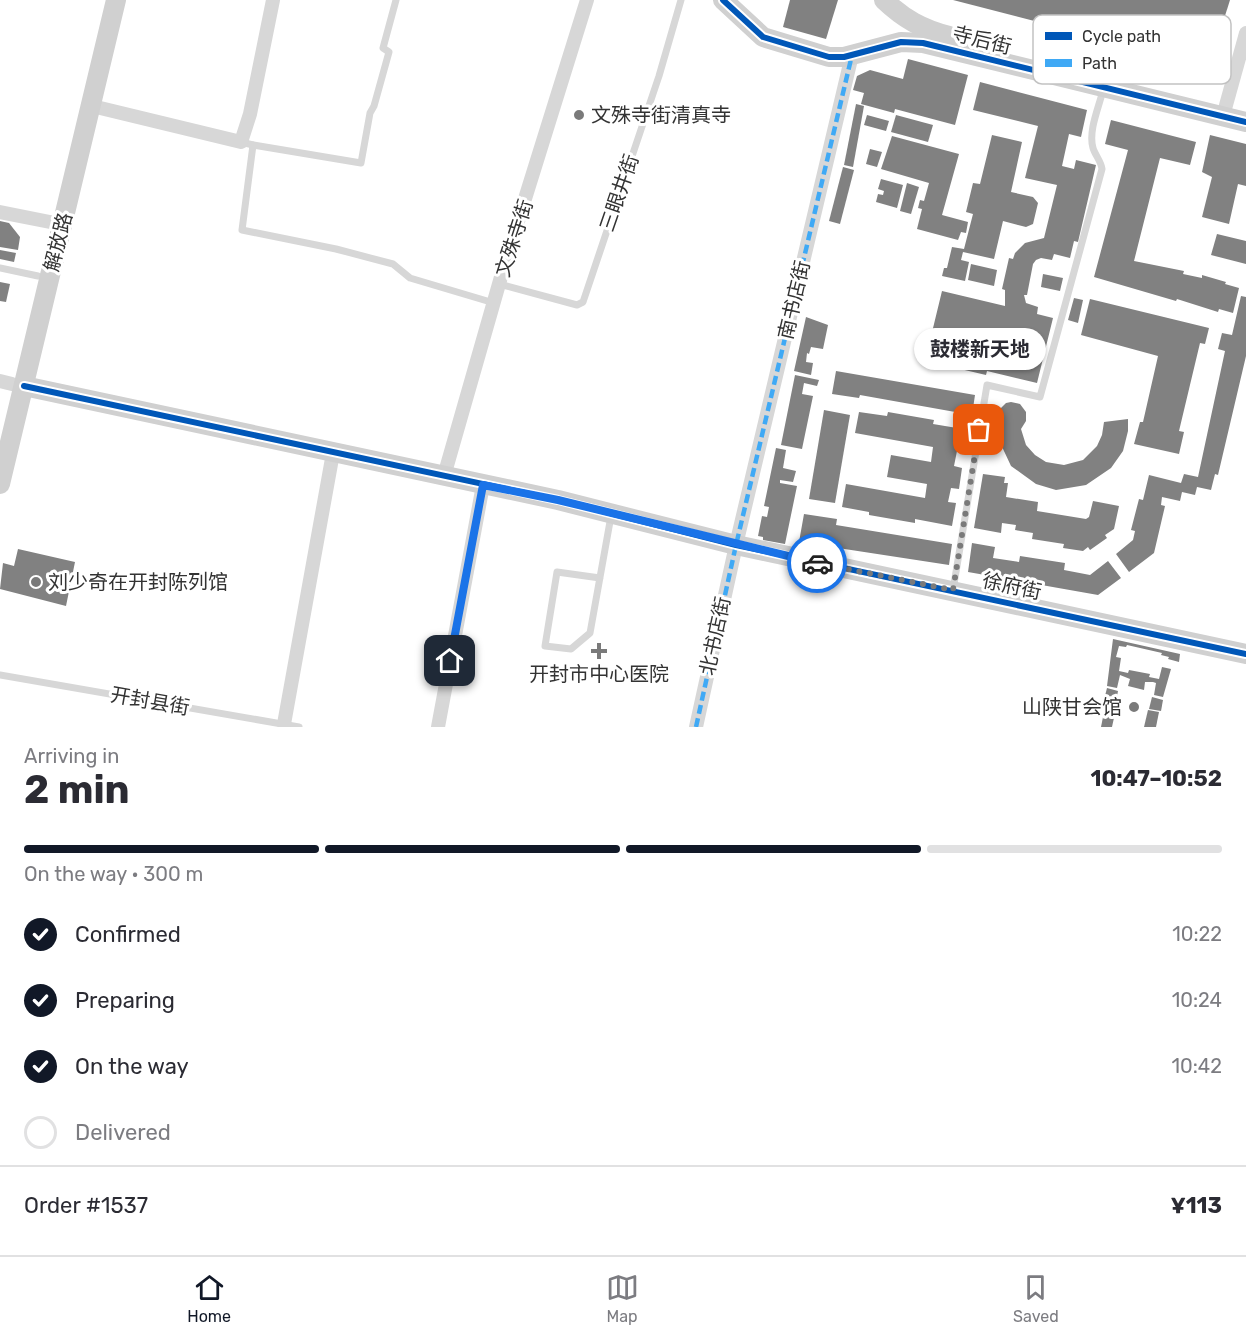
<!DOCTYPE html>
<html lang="en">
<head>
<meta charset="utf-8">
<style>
  body { margin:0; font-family:Rubik,"Noto Sans SC",sans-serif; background:#f2f2f3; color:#2b2b33; height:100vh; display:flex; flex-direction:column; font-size:22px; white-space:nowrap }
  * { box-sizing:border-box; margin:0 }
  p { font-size:20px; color:#7c7c81 }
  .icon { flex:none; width:33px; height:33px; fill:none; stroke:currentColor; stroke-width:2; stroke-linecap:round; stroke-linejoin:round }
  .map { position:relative; height:727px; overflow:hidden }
  .drawer { display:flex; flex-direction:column; background:#fff; flex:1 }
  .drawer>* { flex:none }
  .pin { position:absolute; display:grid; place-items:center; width:51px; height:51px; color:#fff; margin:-26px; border-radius:12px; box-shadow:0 3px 9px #0006 }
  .courier { position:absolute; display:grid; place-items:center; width:60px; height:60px; margin:-30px; border:4px solid #1a73e8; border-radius:50%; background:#fff; color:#222; box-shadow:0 2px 8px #0007 }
  .bubble { position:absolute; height:42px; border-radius:21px; background:#fff; box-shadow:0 2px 4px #0004; font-size:20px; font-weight:700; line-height:42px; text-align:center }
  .overview em { font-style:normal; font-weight:700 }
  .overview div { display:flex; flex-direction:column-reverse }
  .overview { display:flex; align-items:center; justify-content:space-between; height:102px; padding:0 24px }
  h1 { font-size:39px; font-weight:700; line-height:45px }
  .bar { display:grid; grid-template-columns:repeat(4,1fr); gap:9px 6px; align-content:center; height:72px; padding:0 24px }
  .bar i { height:8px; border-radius:4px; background:#e1e1e2 }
  .bar .on { background:#111827 }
  .bar p { grid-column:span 4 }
  .line { display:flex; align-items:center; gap:15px; padding:0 24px; border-top:2px solid #e1e1e2 }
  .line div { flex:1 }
  ol { padding:0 24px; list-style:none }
  li { display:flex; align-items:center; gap:18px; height:66px }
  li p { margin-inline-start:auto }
  li .icon { padding:6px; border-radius:50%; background:#111827; color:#fff; stroke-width:4 }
  li:last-child { color:#7c7c81 }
  li i { width:33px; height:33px; border:3px solid #e1e1e2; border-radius:50% }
  .menu { display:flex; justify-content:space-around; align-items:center; height:84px; border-top:2px solid #e1e1e2; background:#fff; font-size:16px; color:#7c7c81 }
  .menu a { display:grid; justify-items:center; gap:3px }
  .menu .on { color:#111827 }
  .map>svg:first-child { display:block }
</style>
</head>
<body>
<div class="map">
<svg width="1246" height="727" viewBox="0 0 1246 727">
  <rect width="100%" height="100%" fill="#fff"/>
  <!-- building -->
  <g fill="#818181">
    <polygon points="790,0 838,0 826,39 783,27"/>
    <polygon points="953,0 1230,0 1212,57 1206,64 1201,64"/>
    <polygon points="908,59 968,75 955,125 895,109 894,113 861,104 864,93 853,90 857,76 870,70 903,79"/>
    <polygon points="980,82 1087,110 1081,137 1069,134 1062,166 1074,169 1076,160 1096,165 1078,242 1074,241 1070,258 1054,254 1052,260 1041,258 1036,260 1033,264 1027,295 1024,295 1026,303 1038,307 1037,314 1053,318 1037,383 987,371 986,375 956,368 957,364 926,357 942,291 1005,306 1005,290 1002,289 1009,258 1013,259 1015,253 1025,243 1044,238 1057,185 1025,178 1038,126 973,110"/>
    <polygon points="856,104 864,106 853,167 844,165"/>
    <polygon points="867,115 889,121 886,131 864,125"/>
    <polygon points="896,115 933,125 928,142 891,132"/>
    <polygon points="1111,120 1196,142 1190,165 1160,158 1134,261 1184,271 1183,274 1202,278 1202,275 1226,282 1225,284 1239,288 1233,313 1219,309 1218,312 1177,299 1176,301 1094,277 1128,150 1105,144"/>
    <polygon points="992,135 1022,142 1011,192 1033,197 1038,203 1033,224 1026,227 1003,221 994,259 963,252 961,260 969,262 965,281 942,276 944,268 947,268 952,247 964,249 973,214 966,212 973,183 980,184"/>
    <polygon points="1210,135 1246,144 1246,186 1238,184 1229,224 1202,217 1212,177 1202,172"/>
    <polygon points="892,136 959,154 942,215 968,222 966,233 961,232 958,240 917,229 922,209 918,208 920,200 924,201 929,183 881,169"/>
    <polygon points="870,149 882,152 877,167 866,164"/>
    <polygon points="843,167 854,170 840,224 829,221"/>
    <polygon points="881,179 903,185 897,208 876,202 878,194 883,195 884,191 878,189"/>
    <polygon points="907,183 919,187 911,214 900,211"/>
    <polygon points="0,221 9,223 20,237 18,250 0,247"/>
    <polygon points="1217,234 1246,241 1246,264 1211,255"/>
    <polygon points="0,250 16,253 14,262 0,259"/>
    <polygon points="971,264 997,270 994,286 968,280"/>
    <polygon points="1043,274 1063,278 1060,291 1041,287"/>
    <polygon points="0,282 10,284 6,302 0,301"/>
    <polygon points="1241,296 1246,297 1246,356 1218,475 1215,474 1211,490 1197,487 1195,495 1182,492 1180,501 1162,497 1161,505 1165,506 1154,553 1129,572 1116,554 1133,540 1135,531 1131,530 1139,499 1143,500 1149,475 1181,483 1184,474 1198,477 1225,351 1218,349 1222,333 1232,335"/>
    <polygon points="1074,298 1083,300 1078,323 1068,320"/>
    <polygon points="1090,299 1209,328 1205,344 1200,343 1179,431 1184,432 1179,454 1134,444 1140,422 1143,422 1158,356 1081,335"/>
    <polygon points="806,317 828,325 823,349 811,347 809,354 807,353 806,362 813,363 811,375 794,371"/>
    <polygon points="836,371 975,395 972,415 860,395 859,398 832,394"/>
    <polygon points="795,375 819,380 817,386 804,383 802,394 813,396 802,449 781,445"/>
    <polygon points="1011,402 1020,404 1026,412 1026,421 1021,429 1026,445 1035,455 1046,462 1064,465 1083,460 1097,446 1102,435 1104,422 1128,419 1128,431 1123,451 1111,468 1086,485 1056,490 1036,484 1011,466 997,436 995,425 999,425 997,416 998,411 1006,403"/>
    <polygon points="824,410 850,415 835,503 809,499"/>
    <polygon points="859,412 887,416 888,412 934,420 933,424 969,430 965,452 957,451 954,466 962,468 959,489 951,488 948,502 956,503 952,526 915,519 915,523 869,515 869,512 842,507 846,484 925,498 927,484 887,477 891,455 931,462 933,447 855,433"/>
    <polygon points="776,448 786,450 783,468 796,471 793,482 780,480 780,483 797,486 785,544 763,540 763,537 758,536 762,516 767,517 769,507 764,506"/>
    <polygon points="983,474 1005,477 1004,483 1008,483 1006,497 1038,502 1037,511 1086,519 1089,517 1093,501 1119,506 1114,529 1105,535 1107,538 1090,550 1088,547 1083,551 1063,548 1064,544 1032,539 1033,533 1015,530 1016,525 1002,523 1001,533 974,528"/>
    <polygon points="804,514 837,519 836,525 952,544 949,565 799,542"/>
    <polygon points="972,543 995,547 993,558 1019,562 1020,556 1065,563 1064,570 1090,575 1108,561 1121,578 1098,595 968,572"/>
    <polygon points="18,549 75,562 66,606 0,589 3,563 14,566"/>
    <polygon points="1113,639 1180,654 1179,662 1168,659 1169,657 1161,655 1162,653 1127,645 1126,647 1119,646 1116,657 1121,658 1119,671 1128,673 1129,670 1150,674 1149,677 1159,679 1162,667 1171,669 1163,697 1154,695 1156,683 1153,682 1145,682 1144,690 1128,686 1130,679 1120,675 1117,688 1107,686"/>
    <polygon points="1107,688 1118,691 1116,702 1104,700"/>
    <polygon points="1152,697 1163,700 1161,711 1149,709"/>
    <polygon points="1106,702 1117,704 1112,727 1101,727"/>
    <polygon points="1148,710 1159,712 1156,727 1144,727"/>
  </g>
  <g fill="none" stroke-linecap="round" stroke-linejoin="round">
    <!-- lane -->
    <g stroke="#d7d7d7" stroke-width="7">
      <polyline points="241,142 253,145 242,230 336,249 393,264 410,278 494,303"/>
      <polyline points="253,145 361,163 370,113 374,106 389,52 383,48 396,0"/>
      <polyline points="0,268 38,276"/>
      <polyline points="499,284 577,305 583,302 659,76 681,0"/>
      <polyline points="600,578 557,572 545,646 571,649 590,633 611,516"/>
      <path d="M 953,590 L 987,385 L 1040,397 L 1102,169 C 1101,161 1095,155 1093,148 C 1088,131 1099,107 1103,90"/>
      <polyline points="0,675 299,727"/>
    </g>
    <!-- street -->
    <g stroke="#d7d7d7" stroke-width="14">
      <polyline points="92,106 241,142 250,114 273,0"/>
      <polyline points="1223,116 1246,33"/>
      <polyline points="0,212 50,222"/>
      <polyline points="0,381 12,384"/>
      <polyline points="444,476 505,263 587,0"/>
      <polyline points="284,724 333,453"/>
      <polyline points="438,727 483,485"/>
      <polyline points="696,727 736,545 852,55"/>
    </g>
    <!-- secondary -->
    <g stroke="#d0d0d0" stroke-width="20">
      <polyline points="723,0 763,37 829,57 844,57 901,42 923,43 1246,122"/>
      <path d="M 884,0 C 904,19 922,29 949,36"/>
      <polyline points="24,386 558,500 736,545 1246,654"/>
      <polyline points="0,484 116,0"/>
    </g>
    <!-- quiet -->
    <polyline stroke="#3fa9f5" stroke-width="4.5" stroke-dasharray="9 4.5" stroke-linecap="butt" points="696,727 736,545 852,55"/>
    <!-- cycleway casing -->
    <g stroke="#fff" stroke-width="10">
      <g id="cycleway">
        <polyline points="723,0 763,37 829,57 844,57 901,42 923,43 1246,122"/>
        <polyline points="24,386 558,500 736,545 1246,654"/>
      </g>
    </g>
    <!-- cycleway -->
    <use href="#cycleway" stroke="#0057b8" stroke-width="6"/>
  </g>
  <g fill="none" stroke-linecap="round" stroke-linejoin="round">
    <!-- done -->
    <polyline stroke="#7a7a7a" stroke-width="6" stroke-dasharray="0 10.8" points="817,563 953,590 979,430"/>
    <!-- route -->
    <polyline stroke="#1a73e8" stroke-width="8" points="450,661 483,485 558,500 817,563"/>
  </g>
  <!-- markers -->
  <g fill="#7a7a7a" stroke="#fff" stroke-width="2">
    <circle cx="579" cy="115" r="6"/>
    <circle cx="36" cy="582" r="6"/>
    <path d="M596 642h6v6h6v6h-6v6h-6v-6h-6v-6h6z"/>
    <circle cx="1134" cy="707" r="6"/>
  </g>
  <g text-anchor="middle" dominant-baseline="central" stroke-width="6" stroke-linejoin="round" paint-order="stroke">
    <!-- street labels -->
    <g font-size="20" fill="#333" stroke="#fff">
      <text transform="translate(982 40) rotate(14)">寺后街</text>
      <text transform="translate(619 193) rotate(-71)">三眼井街</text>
      <text transform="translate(514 238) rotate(-72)">文殊寺街</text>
      <text transform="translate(58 242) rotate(-76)">解放路</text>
      <text transform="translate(794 300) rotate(-77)">南书店街</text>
      <text transform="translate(1012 586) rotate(12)">徐府街</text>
      <text transform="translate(715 636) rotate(-78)">北书店街</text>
      <text transform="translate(150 701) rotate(10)">开封县街</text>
    </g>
    <!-- poi labels -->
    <g font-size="20" fill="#333" stroke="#fff" text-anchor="start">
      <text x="591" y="115">文殊寺街清真寺</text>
      <text x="48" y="582">刘少奇在开封陈列馆</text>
      <text x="599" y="674" text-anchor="middle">开封市中心医院</text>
      <text x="1122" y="707" text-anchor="end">山陕甘会馆</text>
    </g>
  </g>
  <!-- legend -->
  <rect x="1033" y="15" width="198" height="69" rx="9" fill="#fff" stroke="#c2c2c2" stroke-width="1.5"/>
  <rect x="1045" y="32" width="27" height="8" fill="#0057b8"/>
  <rect x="1045" y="59" width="27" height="8" fill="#3fa9f5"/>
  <g font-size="16" fill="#333">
    <text x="1082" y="42">Cycle path</text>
    <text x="1082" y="69">Path</text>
  </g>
</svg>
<div class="pin" style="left:979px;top:430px;background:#ea580c"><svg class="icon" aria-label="bag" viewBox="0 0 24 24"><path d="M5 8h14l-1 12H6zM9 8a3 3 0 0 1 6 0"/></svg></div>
<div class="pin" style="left:450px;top:661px;background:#1f2937"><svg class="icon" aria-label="home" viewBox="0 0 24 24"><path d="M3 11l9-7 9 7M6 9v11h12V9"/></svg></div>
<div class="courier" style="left:817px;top:563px"><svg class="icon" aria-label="car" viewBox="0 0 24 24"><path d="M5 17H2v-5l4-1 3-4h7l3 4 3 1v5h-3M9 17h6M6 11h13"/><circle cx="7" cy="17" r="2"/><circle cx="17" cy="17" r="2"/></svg></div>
<div class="bubble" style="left:914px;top:328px;width:132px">鼓楼新天地</div>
</div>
<section class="drawer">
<div class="overview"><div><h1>2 min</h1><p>Arriving in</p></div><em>10:47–10:52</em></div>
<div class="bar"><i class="on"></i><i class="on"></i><i class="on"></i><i></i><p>On the way · 300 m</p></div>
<ol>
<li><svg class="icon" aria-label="check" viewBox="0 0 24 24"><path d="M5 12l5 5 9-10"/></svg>Confirmed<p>10:22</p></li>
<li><svg class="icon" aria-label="check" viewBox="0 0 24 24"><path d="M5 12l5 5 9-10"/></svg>Preparing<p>10:24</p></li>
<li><svg class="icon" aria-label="check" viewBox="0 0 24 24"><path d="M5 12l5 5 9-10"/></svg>On the way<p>10:42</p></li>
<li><i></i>Delivered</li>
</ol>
<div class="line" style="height:78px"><div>Order #1537</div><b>¥113</b></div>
</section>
<nav class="menu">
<a class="on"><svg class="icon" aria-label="home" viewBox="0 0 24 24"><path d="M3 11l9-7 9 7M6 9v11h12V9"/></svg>Home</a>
<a><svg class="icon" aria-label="map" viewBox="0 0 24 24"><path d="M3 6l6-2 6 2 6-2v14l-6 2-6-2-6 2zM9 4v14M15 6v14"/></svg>Map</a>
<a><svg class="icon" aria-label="saved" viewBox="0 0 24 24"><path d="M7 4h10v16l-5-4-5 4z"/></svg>Saved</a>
</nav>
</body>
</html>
